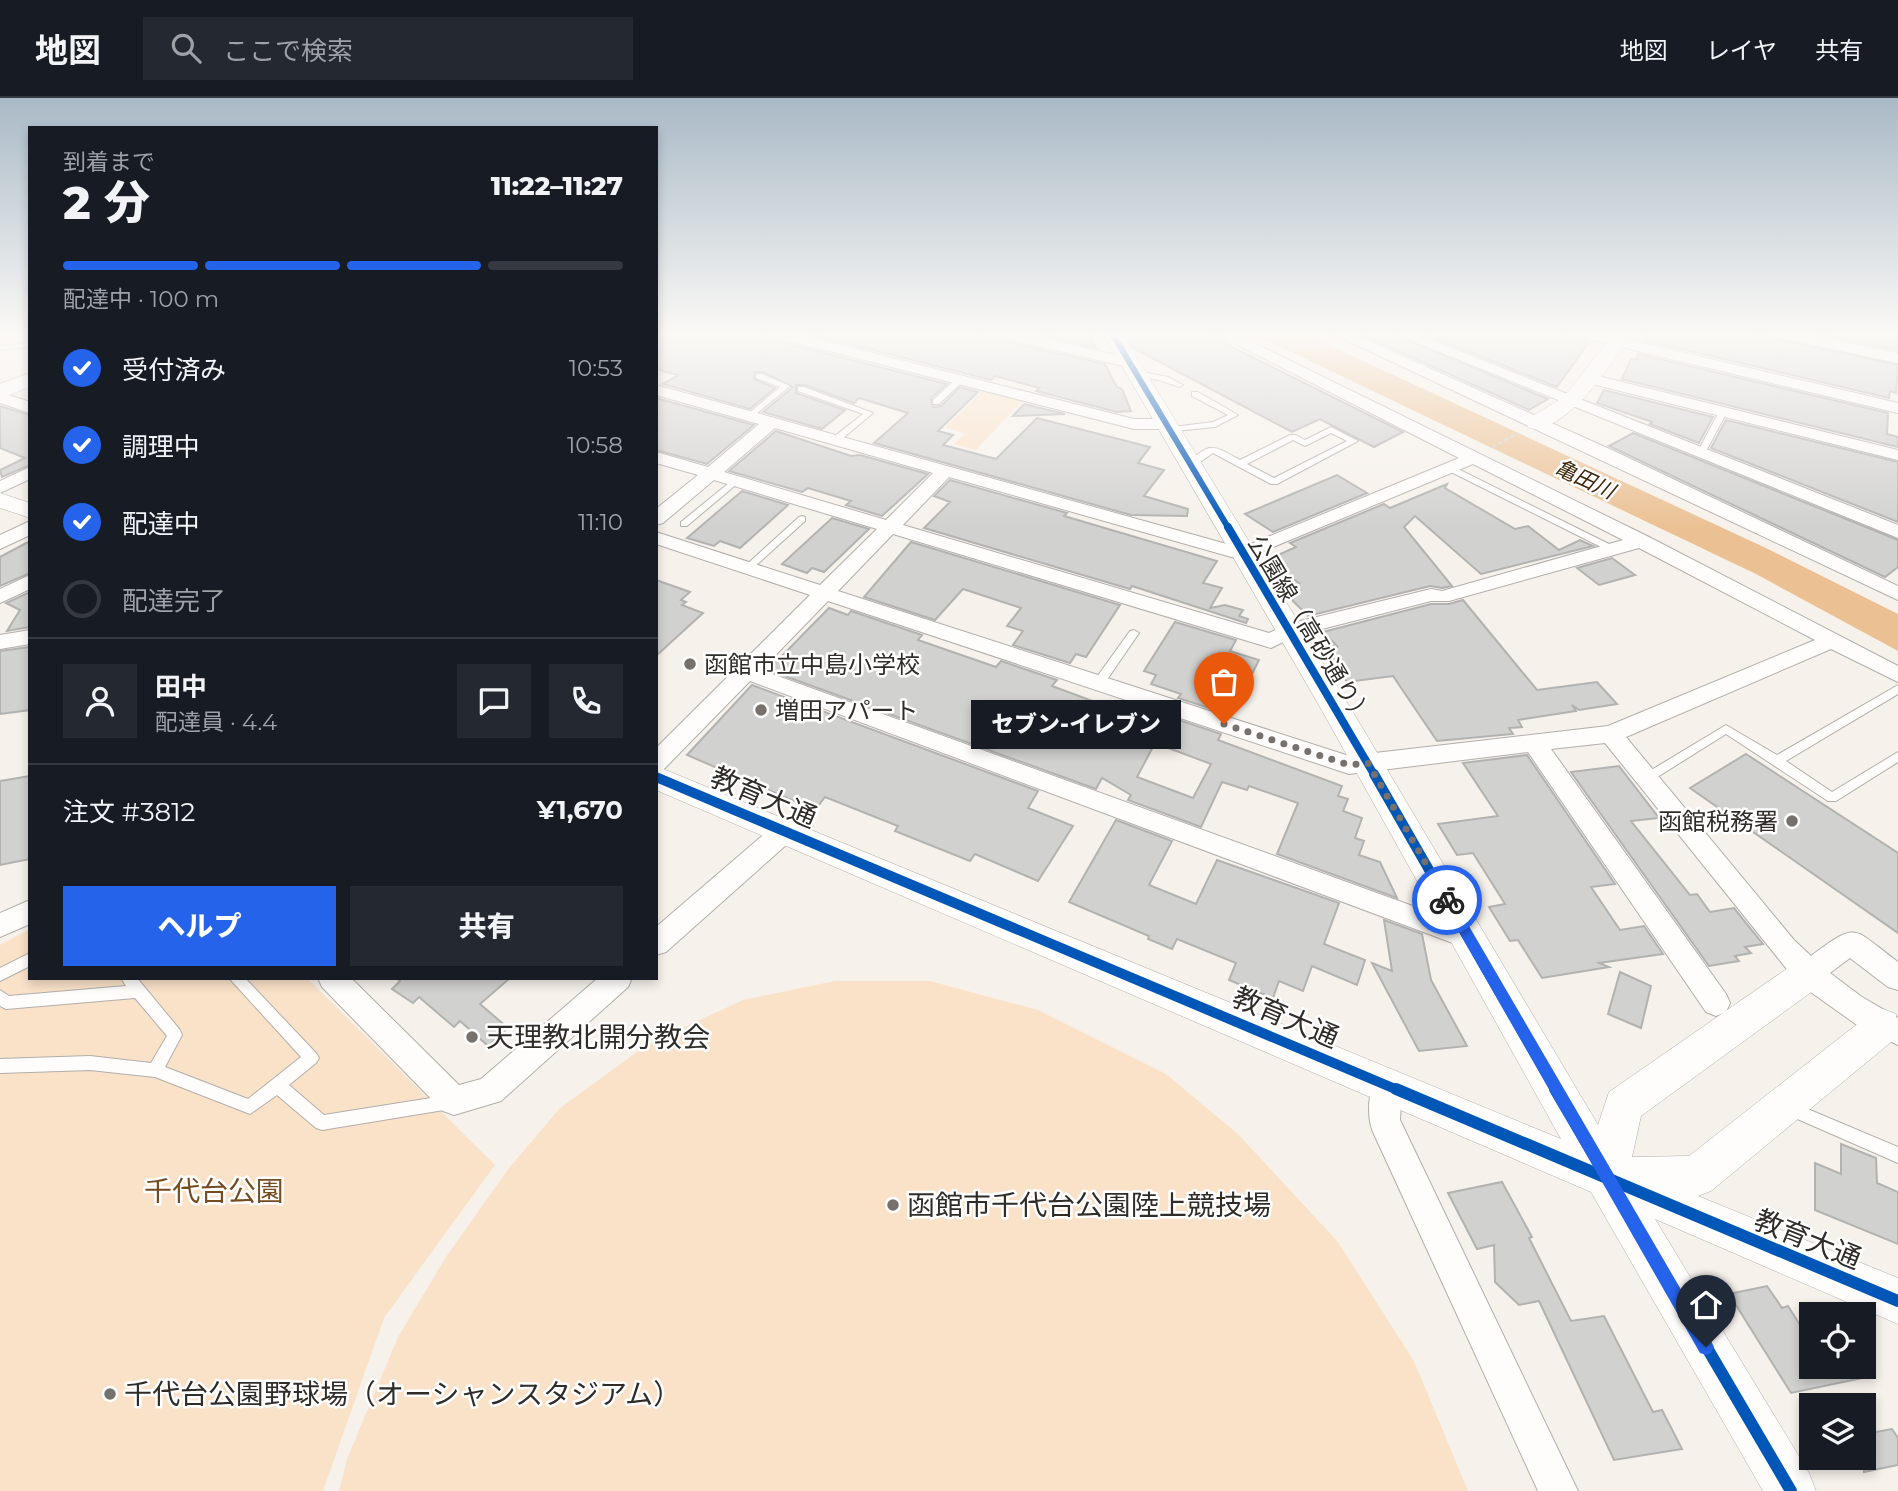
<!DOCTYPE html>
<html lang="ja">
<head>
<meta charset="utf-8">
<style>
  body { margin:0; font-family:Montserrat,"Noto Sans JP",sans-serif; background:#242831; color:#f1f3f6; height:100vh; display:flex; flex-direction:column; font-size:26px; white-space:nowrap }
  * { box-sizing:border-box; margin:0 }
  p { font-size:23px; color:#9ea1a6 }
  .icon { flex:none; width:38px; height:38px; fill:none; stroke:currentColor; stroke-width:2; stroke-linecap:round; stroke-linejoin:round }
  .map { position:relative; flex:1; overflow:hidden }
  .panel { position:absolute; left:28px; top:28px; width:630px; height:854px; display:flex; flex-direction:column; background:#171b24; border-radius:0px; box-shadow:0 4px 10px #0003 }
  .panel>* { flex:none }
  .fabs { position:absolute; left:1799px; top:1204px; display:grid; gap:14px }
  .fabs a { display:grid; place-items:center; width:77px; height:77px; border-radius:0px; background:#171b24; box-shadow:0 4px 10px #0003; font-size:35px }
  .pin { position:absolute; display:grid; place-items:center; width:60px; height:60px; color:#fff; margin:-72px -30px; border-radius:50% 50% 50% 0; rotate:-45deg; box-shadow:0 0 7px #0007 }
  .pin .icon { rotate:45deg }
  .courier { position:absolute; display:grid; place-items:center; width:70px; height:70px; margin:-35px; border:5px solid #2563eb; border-radius:50%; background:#fff; color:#222; box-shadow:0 2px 9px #0007 }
  .bubble { position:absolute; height:49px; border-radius:0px; background:#171b24; box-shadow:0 4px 10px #0003; font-size:23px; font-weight:800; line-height:49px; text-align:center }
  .headline em { font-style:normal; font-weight:800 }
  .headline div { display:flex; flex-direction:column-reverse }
  .headline { display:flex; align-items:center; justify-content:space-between; height:119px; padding:0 35px }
  h1 { font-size:46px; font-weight:800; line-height:52px }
  .bar { display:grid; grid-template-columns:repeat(4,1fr); gap:10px 7px; align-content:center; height:84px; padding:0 35px }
  .bar i { height:9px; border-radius:5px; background:#363941 }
  .bar .selected { background:#2563eb }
  .bar p { grid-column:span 4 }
  .line { display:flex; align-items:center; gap:18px; padding:0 35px; border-top:2px solid #363941 }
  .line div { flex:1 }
  .round { display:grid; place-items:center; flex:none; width:74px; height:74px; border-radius:0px; background:#242831 }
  ol { padding:0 35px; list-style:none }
  li { display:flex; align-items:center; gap:21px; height:77px }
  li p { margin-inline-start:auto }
  li .icon { padding:7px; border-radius:50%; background:#2563eb; color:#fff; stroke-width:4 }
  li:last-child { color:#9ea1a6 }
  li i { width:38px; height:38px; border:4px solid #363941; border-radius:50% }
  .button { display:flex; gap:14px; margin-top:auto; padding:14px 35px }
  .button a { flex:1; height:80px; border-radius:0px; background:#2563eb; color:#fff; font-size:28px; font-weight:800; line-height:80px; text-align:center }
  .button a+a { background:#242831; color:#f1f3f6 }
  header { display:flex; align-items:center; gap:42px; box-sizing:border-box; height:98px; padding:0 35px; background:#171b24; border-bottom:2px solid #363941 }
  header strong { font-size:33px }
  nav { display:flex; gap:38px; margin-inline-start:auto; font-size:24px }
  .search { width:490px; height:63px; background:#242831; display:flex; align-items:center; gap:18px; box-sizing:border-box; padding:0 24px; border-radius:0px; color:#9ea1a6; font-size:26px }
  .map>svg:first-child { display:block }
</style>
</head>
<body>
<header>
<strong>地図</strong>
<div class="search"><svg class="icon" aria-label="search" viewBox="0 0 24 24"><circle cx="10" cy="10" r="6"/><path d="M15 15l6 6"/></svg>ここで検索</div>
<nav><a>地図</a><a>レイヤ</a><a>共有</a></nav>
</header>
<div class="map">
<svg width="1898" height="1393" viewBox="0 0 1898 1393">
  <rect width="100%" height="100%" fill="#f7f1eb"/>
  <!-- green -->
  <g fill="#fae2c9">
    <polygon points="983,293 1023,302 976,352 954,346 965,336 946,329"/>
    <polygon points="30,831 30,880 307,880 495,1067 384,1220 323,1393 0,1393 0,847"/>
    <polygon points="835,883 930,883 1038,912 1166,976 1239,1037 1338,1144 1414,1263 1468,1393 339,1393 347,1361 398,1239 446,1159 509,1070 560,1010 648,946 743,902"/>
  </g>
  <!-- water -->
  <polygon fill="#ebc194" points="1251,235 1303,235 1768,451 1898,516 1898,553 1756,476"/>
  <!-- building -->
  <g fill="#d1d1d0" stroke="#b2b2b0" stroke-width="2" fill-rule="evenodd">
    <polygon points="656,235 766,235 769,241 947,286 931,300 933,309 941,308 960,289 978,294 938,333 953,337 943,347 996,361 1037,320 1150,349 1138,365 1164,372 1144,398 1188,411 1187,418 1131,417 874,345 908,315 859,300 854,305 805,287 796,287 796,295 845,312 822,331 763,314 793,289 763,274 754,274 754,281 775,290 750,311 663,286 678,277 656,271"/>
    <polygon points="806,235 969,235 1105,266 1117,289 1122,291 1131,313 1117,314 1036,293 1039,290 995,278 991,282"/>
    <polygon points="1035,235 1089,235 1096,250"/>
    <polygon points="1125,235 1204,235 1403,334 1374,349 1320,321 1292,334 1135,251"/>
    <polygon points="1358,235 1391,235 1548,301 1529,312"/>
    <polygon points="1422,235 1553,235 1589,244 1557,289"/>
    <polygon points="1646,235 1749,235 1898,267 1896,295 1890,293 1889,300 1643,242"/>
    <polygon points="1814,235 1898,235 1898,252"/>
    <polygon points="1638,256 1888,315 1887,336 1898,339 1898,349 1622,281 1631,261 1636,262"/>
    <polygon points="1604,292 1713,319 1699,345 1650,326 1652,324 1597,305"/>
    <polygon points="656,300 754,327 707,366 656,352"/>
    <polygon points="1024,306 1065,316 1013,318"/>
    <polygon points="0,308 30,317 30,367 2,379 0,372 25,360 0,350"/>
    <polygon points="1726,322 1898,364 1898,424 1711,350"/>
    <polygon points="776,333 851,358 860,357 928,376 882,418 846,407 851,403 808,390 802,394 729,373"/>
    <polygon points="1633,335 1898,442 1898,469 1885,479 1609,348"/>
    <polygon points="1337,377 1367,395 1273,434 1245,416"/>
    <polygon points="950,382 1067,415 1064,418 1217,463 1203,485 1222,490 1210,510 1225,507 1243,512 1239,518 1248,521 1246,525 1132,488 1130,491 924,430 950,404 934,398"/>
    <polygon points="1447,386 1445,390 1515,431 1528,428 1559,452 1580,442 1593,448 1481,476 1415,418 1404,429 1452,488 1442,490 1430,488 1308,518 1292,502 1292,493 1287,488 1299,485 1267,462 1296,449 1290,445 1384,406 1390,410"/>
    <polygon points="742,393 788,407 740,450 720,443 714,448 687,440"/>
    <polygon points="832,420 869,431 824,474 812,470 807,475 782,466"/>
    <polygon points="30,443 30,475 0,488 0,459"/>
    <polygon points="911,444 1120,507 1086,559 1076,556 1070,565 1013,547 1023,533 1007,528 1021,510 963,491 935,522 864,499"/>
    <polygon points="1612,460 1635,477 1599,487 1577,470"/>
    <polygon points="656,482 690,494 681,502 686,504 682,507 703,515 656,558"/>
    <polygon points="30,494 30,529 7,533 20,512 6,505"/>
    <polygon points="1463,502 1537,592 1597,584 1617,606 1579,612 1572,607 1576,613 1518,622 1522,629 1509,630 1513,636 1437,643 1393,578 1347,584 1321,544 1338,549 1323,534 1431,506 1449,506"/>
    <path d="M 829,510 L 848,517 L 851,513 L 922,537 L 918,542 L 996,569 L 1001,563 L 1057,582 L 1052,588 L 1103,607 L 1093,621 L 1153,642 L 1167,618 L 1221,636 L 1218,642 L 1342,688 L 1338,698 L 1348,701 L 1343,713 L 1362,720 L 1355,740 L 1364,743 L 1359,757 L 1380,764 L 1397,800 L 1277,756 L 1298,705 L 1249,688 L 1247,692 L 1222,684 L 1201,729 L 1128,702 L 1131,697 L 1102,680 L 1096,691 L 768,572 ZM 1155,645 L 1211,666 L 1193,700 L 1137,679 Z"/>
    <polygon points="1175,524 1236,542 1230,553 1259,562 1231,617 1178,600 1181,596 1151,586 1156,577 1144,573"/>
    <polygon points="30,549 30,612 0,616 0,553"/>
    <polygon points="752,587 1038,693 1028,710 1073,728 1038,783 975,756 970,763 895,733 898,728 825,699 815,712 687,657"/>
    <polygon points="1746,656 1898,755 1898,835 1690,690"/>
    <polygon points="1527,657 1615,786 1591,789 1620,832 1644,828 1663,856 1599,865 1609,869 1542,880 1518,842 1510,843 1489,809 1505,806 1473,755 1457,757 1438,726 1498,718 1463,665"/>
    <polygon points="1619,668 1659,720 1631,723 1690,797 1697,796 1710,814 1734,810 1763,846 1745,849 1751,855 1735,858 1739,863 1709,868 1571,674"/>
    <polygon points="30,678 30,761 0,767 0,683"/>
    <polygon points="1116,722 1172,743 1149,787 1196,806 1217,762 1339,805 1324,846 1365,862 1357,887 1312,868 1303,893 1279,883 1273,900 1229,882 1236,865 1177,841 1172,851 1148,841 1149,838 1069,804"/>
    <polygon points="1384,822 1422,836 1431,882 1467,948 1419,953 1372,865 1392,873"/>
    <polygon points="1620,874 1651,888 1641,930 1608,916"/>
    <polygon points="397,880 510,880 480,906 508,930 488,948 460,923 454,929 419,899 413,905 392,891 400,883"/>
    <polygon points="1841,1046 1876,1060 1877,1085 1898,1094 1898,1146 1815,1112 1815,1065 1841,1076"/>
    <polygon points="1502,1084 1532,1139 1529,1140 1571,1223 1604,1218 1653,1314 1662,1312 1682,1351 1614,1362 1539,1203 1519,1207 1495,1184 1494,1147 1477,1151 1448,1095"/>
    <polygon points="1767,1188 1782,1210 1788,1208 1800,1227 1811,1225 1811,1269 1871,1269 1872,1278 1791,1295 1729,1196"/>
    <polygon points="1892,1331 1898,1340 1898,1367 1864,1374 1864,1336"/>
  </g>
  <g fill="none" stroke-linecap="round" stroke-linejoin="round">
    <!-- service casing -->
    <g stroke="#b2aeaa" stroke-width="2">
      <g id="service">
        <polygon points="30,245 30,249 0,252 0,248"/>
        <polygon points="1132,272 1168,279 1183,287 1179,289 1162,283 1132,276"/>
        <polygon points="756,276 762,276 790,288 750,321 747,321 747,317 780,289 756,280"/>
        <polygon points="957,280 964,282 939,306 933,306 933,302"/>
        <polygon points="798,289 804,289 873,315 837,345 831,345 831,341 863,316 798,293"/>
        <polygon points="1192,294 1198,294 1238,317 1215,329 1165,334 1165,330 1213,324 1228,317 1192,298"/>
        <polygon points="1720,312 1727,314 1705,355 1698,357 1697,355"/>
        <path d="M 1331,329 L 1358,343 L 1277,386 L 1271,386 L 1213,355 L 1193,369 L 1186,367 C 1211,343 1212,347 1240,362 L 1290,337 L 1296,337 L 1305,342 ZM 1331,335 L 1347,343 L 1274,380 L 1247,366 L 1293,342 L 1305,348 Z"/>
        <polygon points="1448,366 1617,450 1619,452 1614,455 1611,454 1445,371 1445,367"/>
        <polygon points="735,380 738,381 738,385 687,428 681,428 681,424"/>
        <polygon points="802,418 805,419 805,423 751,472 745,472 745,468 799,419"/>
        <polygon points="1134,532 1139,535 1102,589 1094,589 1092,586 1094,583 1130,533"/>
        <polygon points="1898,587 1898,596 1786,663 1832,694 1898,654 1898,664 1836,703 1828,703 1726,636 1651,683 1643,683 1641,680 1643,677 1726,627 1777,657"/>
        <polygon points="30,855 30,868 0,883 0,870"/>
        <polygon points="121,880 137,880 180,932 182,937 165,969 248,1001 301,959 229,880 245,880 316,955 319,960 316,965 289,987 324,1017 450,997 455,999 458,1004 455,1009 450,1011 322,1032 316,1030 277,997 250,1016 155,979 90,972 0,975 0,961 90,958 151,965 167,938 135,900 6,911 0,908 0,892 9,898 126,888"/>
        <polygon points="1791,1004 1898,1049 1898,1065 1786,1016 1783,1011 1786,1006"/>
      </g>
    </g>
    <!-- minor casing -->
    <g stroke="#b2aeaa" stroke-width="2">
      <g id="minor">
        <polygon points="3,235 30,237 30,246 5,238"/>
        <polygon points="768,235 794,235 1134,321 1164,321 1172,326 1164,331 1134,331 770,238"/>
        <polygon points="993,235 1022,235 1133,261 1136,264 1128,269 1000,239"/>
        <path d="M 1214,235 L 1234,235 L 1649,439 L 1898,568 L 1898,584 L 1831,551 L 1626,639 L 1794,842 L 1811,858 C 1859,822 1852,830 1898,864 L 1898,892 L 1888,889 L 1850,860 L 1830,875 L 1862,899 L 1898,920 L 1898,947 L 1857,927 L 1798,885 L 1605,645 L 1551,651 L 1726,896 L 1730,905 L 1726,914 L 1716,918 L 1706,914 L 1528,654 L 1349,676 L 828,503 L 761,572 L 1479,832 L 1483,840 L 1479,848 L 1469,851 L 750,583 L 664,671 L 656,674 L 656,650 L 810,497 L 656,446 L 656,434 L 820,487 L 877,431 L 714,382 L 663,425 L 656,427 L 656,411 L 698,377 L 656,365 L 656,354 L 708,369 L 759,326 L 656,297 L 656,287 L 1241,450 L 1459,360 ZM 775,330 L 933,375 L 886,422 L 724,374 ZM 1473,366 L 1623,442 L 1442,493 L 1431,491 L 1288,526 L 1269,535 L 903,427 L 949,379 L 1242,462 ZM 893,436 L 1271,550 L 1295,538 L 1431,503 L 1449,503 L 1639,450 L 1815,542 L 1608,628 L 1349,658 L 838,493 Z"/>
        <polygon points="1331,235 1351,235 1614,353 1898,488 1898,502"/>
        <polygon points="1393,235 1414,235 1898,427 1898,440"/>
        <polygon points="1572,235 1600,235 1898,305 1898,315 1579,239"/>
        <polygon points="1768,235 1799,235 1898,255 1898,265 1775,239"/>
        <polygon points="1590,276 1898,352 1898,362 1584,284 1582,281 1584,278"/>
        <polygon points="0,294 30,304 30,315 0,305"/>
        <polygon points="30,369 30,381 0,395 0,383"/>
        <polygon points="30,423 30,437 0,451 0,437"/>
        <polygon points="30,477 30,491 0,505 0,491"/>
        <polygon points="30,532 30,546 0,551 0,537"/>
        <polygon points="785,723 794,726 798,733 794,740 666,854 656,857 656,829 776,726"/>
        <polygon points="30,802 30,826 0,839 0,815"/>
        <polygon points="318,880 351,880 459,987 481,981 598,880 632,880 628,889 501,1003 454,1017 443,1013 322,889"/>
        <path d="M 1387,972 L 1398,976 L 1402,986 L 1400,1022 L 1578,1393 L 1538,1393 L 1373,1034 C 1366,1017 1369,993 1376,976 Z"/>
      </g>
    </g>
    <!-- tertiary casing -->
    <g stroke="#b2aeaa" stroke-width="1">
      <g id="tertiary">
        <polygon points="1103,235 1122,235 1350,609 1598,1027 1609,994 1795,865 1808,860 1821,865 1826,876 1821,887 1641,1018 1632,1059 1689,1058 1870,916 1883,911 1896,916 1896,940 1711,1093 1698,1098 1898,1180 1898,1226 1655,1121 1809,1375 1816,1393 1763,1393 1591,1094 656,692 656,668 1561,1041 1320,609"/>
        <path d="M 1614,235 L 1633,235 C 1615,261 1565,338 1529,330 L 1526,325 L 1529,320 L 1564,299 Z"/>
        <polygon points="30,275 30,289 0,300 0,286"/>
        <polygon points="0,395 30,405 30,420 0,410"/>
      </g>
    </g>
    <!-- path -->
    <polyline stroke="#d4d1d0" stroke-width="2.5" stroke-dasharray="4.5 2.5" stroke-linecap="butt" points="1492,349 1519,335"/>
    <!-- service -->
    <use href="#service" fill="#fefdfc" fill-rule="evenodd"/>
    <!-- minor -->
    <use href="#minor" fill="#fefdfc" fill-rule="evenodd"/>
    <!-- tertiary -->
    <use href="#tertiary" fill="#fefdfc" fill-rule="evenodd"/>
    <!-- cycleway-far3 casing -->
    <g stroke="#fff" stroke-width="9">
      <polyline id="cycleway-far3" points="1112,235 1229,431"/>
    </g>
    <!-- cycleway-far2 casing -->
    <g stroke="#fff" stroke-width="11">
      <polyline id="cycleway-far2" points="1228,429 1375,678"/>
    </g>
    <!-- cycleway-far1 casing -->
    <g stroke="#fff" stroke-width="14">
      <g id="cycleway-far1">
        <polyline points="1374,676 1556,993"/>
        <polyline points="656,679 1400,993"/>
      </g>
    </g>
    <!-- cycleway casing -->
    <g stroke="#fff" stroke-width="17">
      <g id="cycleway">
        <polyline points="1396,991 1898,1203"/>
        <polyline points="1555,991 1791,1393"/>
      </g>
    </g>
    <!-- cycleway-far3 -->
    <use href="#cycleway-far3" stroke="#0057b8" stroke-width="6"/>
    <!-- cycleway-far2 -->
    <use href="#cycleway-far2" stroke="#0057b8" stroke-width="8"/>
    <!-- cycleway-far1 -->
    <use href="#cycleway-far1" stroke="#0057b8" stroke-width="10"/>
    <!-- cycleway -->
    <use href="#cycleway" stroke="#0057b8" stroke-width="12"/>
  </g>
  <!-- sky -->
  <linearGradient id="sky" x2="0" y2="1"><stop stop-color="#a9b9c6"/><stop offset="0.55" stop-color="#fbf9f6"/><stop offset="1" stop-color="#fbf9f6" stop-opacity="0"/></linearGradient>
  <rect width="1898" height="430" fill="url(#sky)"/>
  <!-- route -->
  <polygon fill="#2563eb" points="1447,797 1452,799 1711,1243 1714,1249 1711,1255 1706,1257 1700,1255 1443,806 1443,799"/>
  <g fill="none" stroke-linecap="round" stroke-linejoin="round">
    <!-- done -->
    <polyline stroke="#76716c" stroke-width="7" stroke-dasharray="0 12.6" points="1224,626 1349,667 1368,665 1447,802"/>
  </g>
  <!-- markers -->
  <g fill="#76716c" stroke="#fff" stroke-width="2.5">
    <circle cx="690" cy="566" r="7"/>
    <circle cx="761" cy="612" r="7"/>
    <circle cx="1792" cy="723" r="7"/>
    <circle cx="472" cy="939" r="7"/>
    <circle cx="893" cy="1107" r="7"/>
    <circle cx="110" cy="1296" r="7"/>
  </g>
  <g text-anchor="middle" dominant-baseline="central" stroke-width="5" stroke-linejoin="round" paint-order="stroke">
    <!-- far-water labels -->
    <g font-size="21" font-style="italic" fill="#3f270b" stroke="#fff">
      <text transform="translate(1585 381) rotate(25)">亀田川</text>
    </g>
    <!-- street labels -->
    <g font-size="24" fill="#302c28" stroke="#fff">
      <text transform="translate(1310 532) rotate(59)">公園線（高砂通り）</text>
    </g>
    <!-- poi labels -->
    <g font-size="24" fill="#302c28" stroke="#fff" text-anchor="start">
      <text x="704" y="566">函館市立中島小学校</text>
      <text x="775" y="612">増田アパート</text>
      <text x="1778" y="723" text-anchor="end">函館税務署</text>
    </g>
    <!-- near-street labels -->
    <g font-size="28" fill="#302c28" stroke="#fff">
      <text transform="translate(764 699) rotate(23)">教育大通</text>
      <text transform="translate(1286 919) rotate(23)">教育大通</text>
      <text transform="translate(1808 1141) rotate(22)">教育大通</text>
    </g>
    <!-- near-poi labels -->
    <g font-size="28" fill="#302c28" stroke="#fff" text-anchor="start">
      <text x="486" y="939">天理教北開分教会</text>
      <text x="907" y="1107">函館市千代台公園陸上競技場</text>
      <text x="124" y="1296">千代台公園野球場（オーシャンスタジアム）</text>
    </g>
    <!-- near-park labels -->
    <g font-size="28" fill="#744c1f" stroke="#fff">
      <text x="214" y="1093">千代台公園</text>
    </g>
  </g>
</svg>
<div class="fabs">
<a><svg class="icon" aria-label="locate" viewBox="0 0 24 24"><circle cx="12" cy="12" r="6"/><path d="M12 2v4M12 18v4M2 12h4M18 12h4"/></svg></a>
<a><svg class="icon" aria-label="layers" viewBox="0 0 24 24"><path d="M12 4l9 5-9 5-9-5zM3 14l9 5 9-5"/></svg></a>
</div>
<div class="pin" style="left:1224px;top:626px;background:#ea580c"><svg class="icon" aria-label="bag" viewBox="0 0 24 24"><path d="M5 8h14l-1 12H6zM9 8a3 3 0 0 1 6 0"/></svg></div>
<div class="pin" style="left:1706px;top:1249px;background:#1f2937"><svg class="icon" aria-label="home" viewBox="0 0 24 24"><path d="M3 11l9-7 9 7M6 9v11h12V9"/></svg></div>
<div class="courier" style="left:1447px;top:802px"><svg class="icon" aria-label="bike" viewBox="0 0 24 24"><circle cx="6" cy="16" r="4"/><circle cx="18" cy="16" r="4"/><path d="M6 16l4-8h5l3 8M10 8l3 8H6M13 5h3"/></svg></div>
<div class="bubble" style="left:971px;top:602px;width:210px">セブン-イレブン</div>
<section class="panel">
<div class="headline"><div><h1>2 分</h1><p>到着まで</p></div><em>11:22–11:27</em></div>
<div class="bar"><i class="selected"></i><i class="selected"></i><i class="selected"></i><i></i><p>配達中 · 100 m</p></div>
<ol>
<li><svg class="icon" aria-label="check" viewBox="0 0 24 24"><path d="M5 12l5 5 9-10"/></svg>受付済み<p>10:53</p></li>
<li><svg class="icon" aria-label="check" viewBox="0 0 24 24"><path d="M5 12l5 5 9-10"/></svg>調理中<p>10:58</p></li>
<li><svg class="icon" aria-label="check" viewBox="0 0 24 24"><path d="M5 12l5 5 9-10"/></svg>配達中<p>11:10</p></li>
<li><i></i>配達完了</li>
</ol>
<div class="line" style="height:126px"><a class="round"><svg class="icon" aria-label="person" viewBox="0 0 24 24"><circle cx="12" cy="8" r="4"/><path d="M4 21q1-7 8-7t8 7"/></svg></a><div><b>田中</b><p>配達員 · 4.4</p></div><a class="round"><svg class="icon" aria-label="chat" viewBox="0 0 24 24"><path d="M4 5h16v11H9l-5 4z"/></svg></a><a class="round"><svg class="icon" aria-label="phone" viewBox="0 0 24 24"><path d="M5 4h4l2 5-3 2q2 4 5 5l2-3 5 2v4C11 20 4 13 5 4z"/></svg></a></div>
<div class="line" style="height:91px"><div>注文 #3812</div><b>¥1,670</b></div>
<div class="button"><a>ヘルプ</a><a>共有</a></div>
</section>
</div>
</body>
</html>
